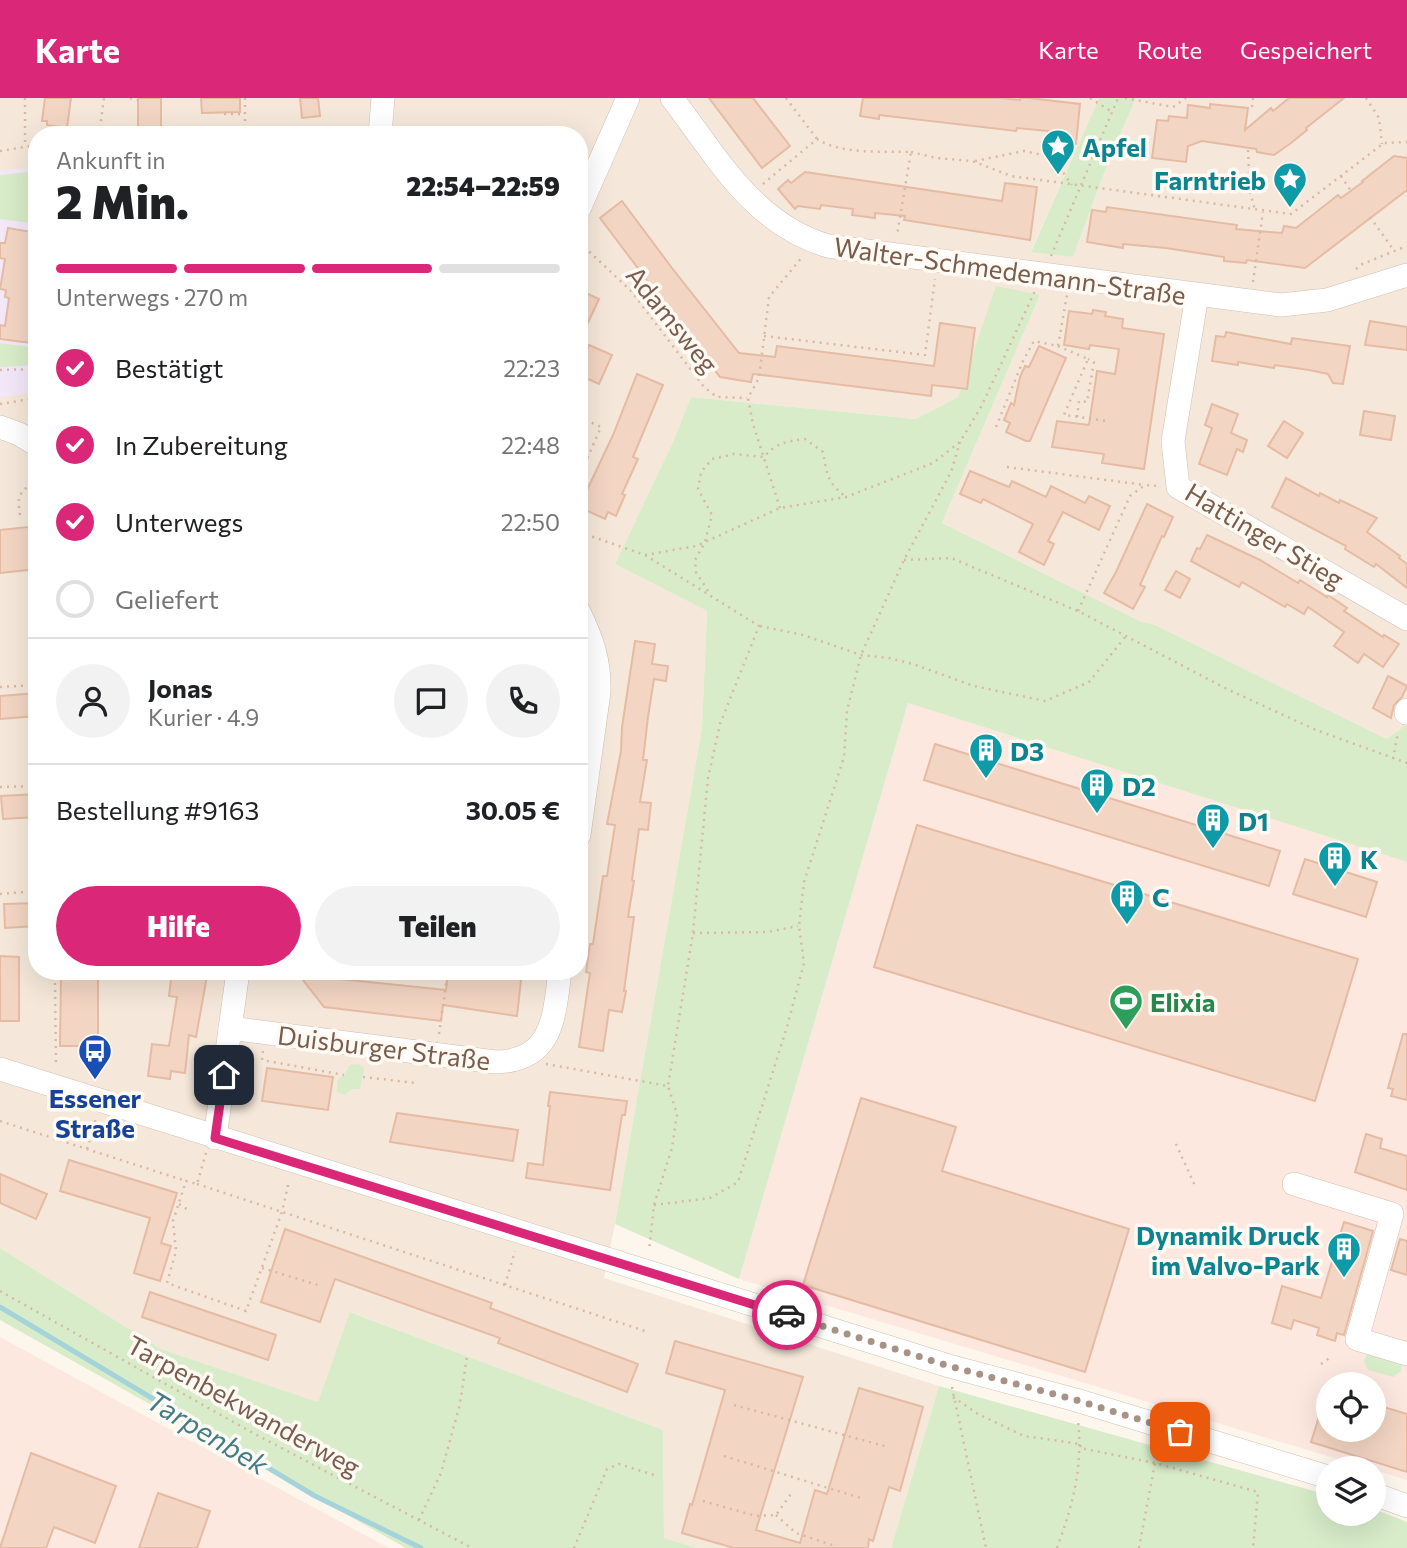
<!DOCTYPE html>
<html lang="de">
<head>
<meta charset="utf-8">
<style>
  body { margin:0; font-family:Commissioner,sans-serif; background:#f2f2f2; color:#202124; height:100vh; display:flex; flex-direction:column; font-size:26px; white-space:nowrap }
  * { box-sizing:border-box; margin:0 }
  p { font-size:23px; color:#757577 }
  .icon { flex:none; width:38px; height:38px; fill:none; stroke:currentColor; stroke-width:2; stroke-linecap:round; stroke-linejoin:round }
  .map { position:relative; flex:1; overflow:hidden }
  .details { position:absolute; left:28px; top:28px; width:560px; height:854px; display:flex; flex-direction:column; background:#fff; border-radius:28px; box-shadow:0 7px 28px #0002 }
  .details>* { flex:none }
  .buttons { position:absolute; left:1316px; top:1274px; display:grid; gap:14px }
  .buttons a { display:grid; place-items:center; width:70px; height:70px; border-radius:50%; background:#fff; box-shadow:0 7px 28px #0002; font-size:35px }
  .pin { position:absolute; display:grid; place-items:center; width:60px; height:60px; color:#fff; margin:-30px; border-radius:14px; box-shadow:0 4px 10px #0006 }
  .courier { position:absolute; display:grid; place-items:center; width:70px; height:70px; margin:-35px; border:5px solid #db2777; border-radius:50%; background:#fff; color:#222; box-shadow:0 2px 9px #0007 }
  .headline em { font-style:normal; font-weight:800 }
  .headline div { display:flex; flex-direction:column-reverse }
  .headline { display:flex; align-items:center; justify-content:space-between; height:119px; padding:0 28px }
  h1 { font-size:46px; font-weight:800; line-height:52px }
  .bar { display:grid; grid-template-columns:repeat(4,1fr); gap:10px 7px; align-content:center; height:84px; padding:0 28px }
  .bar i { height:9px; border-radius:5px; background:#e0e0e0 }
  .bar .active { background:#db2777 }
  .bar p { grid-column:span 4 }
  .line { display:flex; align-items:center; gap:18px; padding:0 28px; border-top:2px solid #e0e0e0 }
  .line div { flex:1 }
  .round { display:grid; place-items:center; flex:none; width:74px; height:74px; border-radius:37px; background:#f2f2f2 }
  ol { padding:0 28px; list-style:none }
  li { display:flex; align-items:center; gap:21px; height:77px }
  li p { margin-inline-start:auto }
  li .icon { padding:7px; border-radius:50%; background:#db2777; color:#fff; stroke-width:4 }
  li:last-child { color:#757577 }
  li i { width:38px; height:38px; border:4px solid #e0e0e0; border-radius:50% }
  .cta { display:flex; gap:14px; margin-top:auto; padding:14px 28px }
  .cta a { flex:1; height:80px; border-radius:42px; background:#db2777; color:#fff; font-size:28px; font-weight:800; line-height:80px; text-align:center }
  .cta a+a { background:#f2f2f2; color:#202124 }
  header { display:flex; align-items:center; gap:42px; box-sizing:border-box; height:98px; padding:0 35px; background:#db2777; color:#fff }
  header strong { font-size:33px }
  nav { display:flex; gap:38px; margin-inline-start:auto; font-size:24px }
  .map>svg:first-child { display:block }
</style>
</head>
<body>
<header>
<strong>Karte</strong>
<nav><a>Karte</a><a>Route</a><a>Gespeichert</a></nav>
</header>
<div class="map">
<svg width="1407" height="1450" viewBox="0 0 1407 1450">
  <rect width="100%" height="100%" fill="#fdf6ec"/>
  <!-- residential -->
  <path fill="#f5e8da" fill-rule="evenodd" d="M 0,0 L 1099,0 L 1031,153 L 1073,159 L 1109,62 L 1136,0 L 1407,0 L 1407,626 L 1387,641 L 1153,526 L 1142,524 L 942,425 L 1040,197 L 971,258 L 958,299 L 916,321 L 691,299 L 672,346 L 615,466 L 707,513 L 702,630 L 615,1126 L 604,1180 L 939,1288 L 891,1450 L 698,1450 L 664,1440 L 663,1332 L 351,1214 L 318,1304 L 161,1251 L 0,1150 ZM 37,37 L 579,37 L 579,873 L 37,873 Z"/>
  <!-- commercial -->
  <g fill="#fde8e0" fill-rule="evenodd">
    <path d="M 908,605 L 1407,764 L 1407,1382 L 739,1181 ZM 1328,1286 L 1374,1286 L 1374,1332 L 1328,1332 Z"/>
    <polygon points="0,1239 241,1370 389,1450 0,1450"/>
  </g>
  <!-- education -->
  <polygon fill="#f3e8fa" points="37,69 37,294 0,299 0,73"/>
  <!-- green -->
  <g fill="#d8ecc9">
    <polygon points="1099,0 1136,0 1109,62 1073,159 1031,154"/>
    <polygon points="37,73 37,126 0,121 0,77"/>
    <polygon points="996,188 1040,197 942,425 1142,524 1153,526 1387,641 1407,626 1407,764 908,605 739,1181 615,1126 702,630 707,513 615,466 672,346 691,299 916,321 958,299"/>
    <polygon points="37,244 36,267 0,269 0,245 31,249"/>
    <polygon points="358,966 364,970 360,991 352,991 345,997 337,994 337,982 344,977 350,967"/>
    <polygon points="0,1150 161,1251 318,1304 350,1214 663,1332 664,1440 698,1450 406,1450 0,1222"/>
    <polygon points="1368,1254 1402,1263 1401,1273 1393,1279 1368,1272 1364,1263"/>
    <polygon points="939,1288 1328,1397 1328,1416 1374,1416 1374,1411 1407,1424 1407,1450 891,1450"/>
  </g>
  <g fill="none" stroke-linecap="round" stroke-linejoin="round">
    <!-- stream -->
    <polyline stroke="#a5d3da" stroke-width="5" points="0,1209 315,1398 421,1450"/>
  </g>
  <!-- building -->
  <g fill="#f3d5c3" stroke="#e6bba3" stroke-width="2">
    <polygon points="45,0 71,0 67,30 47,27 47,23 42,23"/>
    <rect x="138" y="0" width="23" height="33"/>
    <polygon points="201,0 240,0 240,14 202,15"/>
    <polygon points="300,0 318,0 320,18 302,20"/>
    <polygon points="709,0 753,0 790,48 762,70"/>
    <polygon points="863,0 1001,0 1020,2 1020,0 1029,0 1080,6 1076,46 1047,43 1048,33 1017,30 1016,33 879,17 879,21 860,18"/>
    <polygon points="1289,0 1344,0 1306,30 1307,32 1291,45 1274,57 1257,54 1256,51 1202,43 1188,48 1186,64 1152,60 1157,22 1168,23 1169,18 1187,20 1188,7 1210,10 1210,6 1248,10 1245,32 1271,10 1273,13"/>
    <polygon points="1394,58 1407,60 1407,92 1305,170 1247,162 1246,165 1224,163 1224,159 1166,150 1123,146 1123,150 1087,144 1092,112 1106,114 1107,109 1237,127 1236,131 1282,135 1284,128 1296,130 1338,97 1341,100 1363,84 1362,83"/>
    <polygon points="805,74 1002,103 1005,85 1037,89 1030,142 904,122 905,118 875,115 875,120 852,117 853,111 821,107 820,111 798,108 795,111 778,91 788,82 791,85"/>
    <polygon points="622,103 672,170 739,255 775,259 777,248 934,268 940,225 975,230 967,291 932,287 931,298 753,276 751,284 720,279 600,120"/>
    <polygon points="8,130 37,135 37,239 31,245 0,241 0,227 5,228 9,200 5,199 6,192 0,191 5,161 0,160 0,145 5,145"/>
    <polygon points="586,195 599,201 579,244 579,209"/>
    <polygon points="1093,212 1106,214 1105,218 1123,221 1122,230 1164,236 1144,371 1102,365 1104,356 1052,349 1057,323 1089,327 1097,273 1115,276 1119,251 1090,247 1089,251 1064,247 1069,213 1092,216"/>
    <polygon points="1370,223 1407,229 1407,252 1365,247"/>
    <polygon points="1226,234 1291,246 1292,240 1350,248 1343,286 1333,285 1328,276 1309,272 1275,267 1274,270 1238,264 1238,267 1212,263 1216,238 1225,239"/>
    <polygon points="589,247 612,257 599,286 579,277 579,270"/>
    <polygon points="1039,248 1066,260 1030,343 1026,343 1006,334 1010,325 1004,322 1011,305 1014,307 1020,279 1025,268 1029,269"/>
    <polygon points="637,276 663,287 633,359 638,361 622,396 625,397 616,418 608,414 605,421 579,409 613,337"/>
    <polygon points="1212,306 1238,316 1231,335 1247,342 1243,354 1237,351 1227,377 1199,366 1212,330 1205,327"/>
    <polygon points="1364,313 1395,318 1391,342 1360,337"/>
    <polygon points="1284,323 1303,335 1287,360 1268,348"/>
    <polygon points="970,373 1009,389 1012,383 1046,399 1051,388 1085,405 1089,398 1110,408 1099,432 1063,414 1048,443 1054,446 1044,467 1019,454 1033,426 983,401 981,405 960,396"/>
    <polygon points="1286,380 1319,398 1320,395 1339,405 1340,402 1377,420 1367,434 1400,458 1399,460 1407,466 1407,490 1376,466 1374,469 1345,451 1346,448 1272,409"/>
    <polygon points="1147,406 1173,419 1164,439 1162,438 1140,487 1145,489 1133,511 1104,495 1116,474"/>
    <polygon points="37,428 37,471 0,475 0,432"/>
    <polygon points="1207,437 1260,462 1298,485 1300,482 1327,499 1328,497 1347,510 1344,513 1383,539 1384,537 1399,546 1383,569 1364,556 1358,565 1334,548 1344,534 1308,509 1304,516 1287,506 1285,509 1242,484 1239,489 1191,463 1197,450 1200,451"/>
    <polygon points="1176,473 1190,481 1180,500 1165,492"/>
    <polygon points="635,543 655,546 652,566 668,568 666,583 654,581 648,619 643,662 647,662 640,704 651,705 648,732 639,731 632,782 634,783 628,819 634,819 624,893 626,893 622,914 609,912 603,953 579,949 590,875 586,874 590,846 593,846 603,778 607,778 615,727 607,726 621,653 622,629"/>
    <polygon points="1388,578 1407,588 1402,599 1394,607 1391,620 1373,610"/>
    <polygon points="37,595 37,618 0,621 0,598"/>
    <polygon points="935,646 1280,753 1269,788 924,682"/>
    <polygon points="37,696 37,719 3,721 1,698"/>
    <polygon points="917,727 1358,861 1315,1003 874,869"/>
    <polygon points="1305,761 1377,784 1366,819 1293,796"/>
    <polygon points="37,805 37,828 5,830 4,806"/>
    <polygon points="0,858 19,859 19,923 0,923"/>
    <polygon points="296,873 334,873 340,881 446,892 448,873 484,877 485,873 522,873 517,918 443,907 441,923 324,909"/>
    <polygon points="172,874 207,878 196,939 189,937 185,975 171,973 170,981 148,978 152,946 169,948 177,899 169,898"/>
    <polygon points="61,880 98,881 98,948 60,948"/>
    <polygon points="1403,936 1407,936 1407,1002 1391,998 1393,991 1388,990"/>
    <polygon points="267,970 333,979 328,1012 262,1003"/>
    <polygon points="550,994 627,1003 625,1017 622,1017 610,1092 526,1080 528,1065 543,1067 550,1008 548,1008"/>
    <polygon points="861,1000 956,1029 942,1073 1129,1131 1085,1274 803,1187"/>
    <polygon points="397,1015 518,1032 513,1063 390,1044"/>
    <polygon points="1366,1036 1382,1041 1380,1050 1407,1058 1407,1092 1355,1074"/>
    <polygon points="69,1062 177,1095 161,1145 171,1148 160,1183 134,1175 150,1120 60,1093"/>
    <polygon points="0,1076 47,1096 36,1121 0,1105"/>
    <polygon points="1344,1124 1373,1133 1344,1237 1337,1235 1335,1243 1317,1237 1319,1230 1294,1222 1291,1231 1272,1225 1282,1188 1321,1200"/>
    <polygon points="285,1131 492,1205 490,1210 638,1266 627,1294 498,1245 500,1240 335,1181 320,1224 261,1204"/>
    <polygon points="1400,1141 1407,1143 1407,1177 1391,1172"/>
    <polygon points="150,1194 276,1237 268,1262 142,1219"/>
    <polygon points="675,1243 803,1279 756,1432 800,1445 815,1392 827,1396 859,1290 923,1309 900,1393 889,1389 873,1443 869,1441 868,1450 734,1450 682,1435 690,1406 692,1407 725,1292 666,1275"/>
    <polygon points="1325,1300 1328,1300 1328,1332 1374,1332 1374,1306 1407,1316 1407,1374 1311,1344"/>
    <polygon points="31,1355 116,1388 95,1445 54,1429 46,1450 0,1450"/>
    <polygon points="158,1395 210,1413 197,1450 139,1450"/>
  </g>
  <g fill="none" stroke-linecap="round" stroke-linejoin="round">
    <!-- minor casing -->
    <g stroke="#d1beb0" stroke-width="24">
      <g id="minor">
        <path d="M 672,0 C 717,59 753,126 828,148 L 1281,207 L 1327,202 L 1407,177"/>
        <polyline points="380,37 383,0"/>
        <polyline points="579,111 628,0"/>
        <polyline points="1197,197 1173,343 1178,389 1407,521"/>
        <polyline points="0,329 19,336 37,347"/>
        <path d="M 579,514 C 592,541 600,563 599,594 L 579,737"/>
        <polyline points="1406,615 1407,612"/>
        <path d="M 230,930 L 495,964 C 553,963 554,920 560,873"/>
        <polyline points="0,971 949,1268 1076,1302 1328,1379"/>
        <polyline points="215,1040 238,873"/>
        <polyline points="1294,1086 1392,1116 1357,1241 1407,1256"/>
        <polyline points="1374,1396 1407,1408"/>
      </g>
    </g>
    <!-- path -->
    <g stroke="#d9b8a5" stroke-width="2.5" stroke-dasharray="2 5" stroke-linecap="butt">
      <polyline points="25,0 25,49"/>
      <polyline points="130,0 138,2"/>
      <polyline points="786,0 817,41"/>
      <polyline points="1090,0 1112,14"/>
      <polyline points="1125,0 1173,9 1186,0"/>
      <polyline points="1366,0 1379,20 1382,46"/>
      <polyline points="1252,9 1253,0"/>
      <polyline points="224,16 245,16"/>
      <polyline points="99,37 104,0"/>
      <polyline points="245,37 245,0"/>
      <polyline points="1248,52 1250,94 1255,112"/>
      <polyline points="0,53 37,47"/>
      <polyline points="911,54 936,60 972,63 1011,78 1291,116 1384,45 1407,44"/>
      <polyline points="975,63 1024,53 1052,59 1072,87"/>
      <polyline points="1341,78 1351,93"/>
      <path d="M 763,86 L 817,41 C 842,57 883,53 911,54 L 897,137"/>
      <polyline points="1370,119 1393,151"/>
      <polyline points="579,144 631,193 704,289 717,299 747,300"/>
      <polyline points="1051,158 1118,0"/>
      <polyline points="1356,171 1360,167 1407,148"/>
      <polyline points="1253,184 1263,114"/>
      <polyline points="764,238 925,257 935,181"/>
      <polyline points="1058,248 1088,261 1064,317 1107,323"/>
      <polyline points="0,272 37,271"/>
      <polyline points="0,306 37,300"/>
      <polyline points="579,319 601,329 579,379"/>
      <polyline points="1077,319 1079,303 1087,304 1094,264 1088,261"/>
      <polyline points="996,329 1023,263 1034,243 1058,248 1067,197"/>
      <polyline points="1007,369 1145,387"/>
      <polyline points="780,410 753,326 748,300 759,280 769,199 803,158"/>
      <path d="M 20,417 C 17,395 19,399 31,384 C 35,379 35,372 36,366"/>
      <polyline points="579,434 645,457 759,528 720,626 708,680 693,835 668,988"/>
      <polyline points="645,457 696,448 780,410 846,399 933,365 960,344 981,309 1035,193"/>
      <polyline points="904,462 951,460 1078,513 1227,591 1316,632 1407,665"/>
      <path d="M 708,493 L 696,474 L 695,462 L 705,444 L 712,417 L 698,391 L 701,374 L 712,361 L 734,356 L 764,359 C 776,345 787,343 805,341 L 823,354 C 827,377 827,384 846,399"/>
      <polyline points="1078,513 1130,398 1145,387 1158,388"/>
      <polyline points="760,528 803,537 861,557 889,560 913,566 974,588 1045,603 1089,584 1126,538"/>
      <polyline points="0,589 37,587"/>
      <polyline points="1393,661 1398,634"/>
      <polyline points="0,689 37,688"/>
      <polyline points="0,796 37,793"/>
      <polyline points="693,835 768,834 798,828"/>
      <polyline points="55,885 56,969"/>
      <polyline points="439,936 448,873"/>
      <polyline points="263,953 262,962 344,977"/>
      <polyline points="546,966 668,988 677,1016 672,1050 654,1107 649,1153"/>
      <polyline points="363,979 416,985"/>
      <polyline points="0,1023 186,1083"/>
      <polyline points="1176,1046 1196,1090"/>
      <polyline points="87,1051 96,1020"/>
      <polyline points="206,1055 197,1086 186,1083 173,1123 176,1153 167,1185 246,1213 282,1114 289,1083"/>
      <polyline points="197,1086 648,1234"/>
      <polyline points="179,1106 190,1113"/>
      <polyline points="654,1107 710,1100 738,1084 787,929 804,865 799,828 804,784 844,659 847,613 861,557 904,462 951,374 960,344"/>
      <polyline points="262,1170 318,1187"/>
      <polyline points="505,1187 515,1153"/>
      <polyline points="0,1193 253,1335 472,1450"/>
      <polyline points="1321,1266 1331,1259"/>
      <polyline points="952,1289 986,1450"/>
      <polyline points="953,1299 978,1316 1024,1338 1081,1346 1080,1350 1155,1365 1258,1394 1253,1450"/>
      <polyline points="734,1307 888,1349"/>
      <polyline points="724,1358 864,1401"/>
      <polyline points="703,1403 756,1418 776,1417 791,1396"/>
      <polyline points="776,1417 796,1435 835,1448"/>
      <polyline points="419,1422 441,1375 460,1306 467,1258"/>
      <polyline points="574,1450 607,1371 619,1366 654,1377"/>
      <path d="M 1057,1450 C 1073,1406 1083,1370 1078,1323"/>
      <polyline points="1139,1450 1158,1349"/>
    </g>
    <!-- minor -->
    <use href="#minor" stroke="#fff" stroke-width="23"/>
  </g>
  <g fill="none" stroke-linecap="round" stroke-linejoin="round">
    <!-- done -->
    <polyline stroke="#a89285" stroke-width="7" stroke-dasharray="0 12.6" points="787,1217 949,1268 1076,1302 1180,1334"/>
    <!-- route -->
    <polyline stroke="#db2777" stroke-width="9" points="224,977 215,1040 787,1217"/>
  </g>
  <!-- icons -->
  <defs>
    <g id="sight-pin" transform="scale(1.75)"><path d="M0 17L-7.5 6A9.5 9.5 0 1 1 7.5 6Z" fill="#0f9aa8" stroke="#fffaf3"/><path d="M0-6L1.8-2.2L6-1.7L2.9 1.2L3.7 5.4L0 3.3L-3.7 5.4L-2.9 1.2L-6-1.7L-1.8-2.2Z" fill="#fff"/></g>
    <g id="building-pin" transform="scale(1.75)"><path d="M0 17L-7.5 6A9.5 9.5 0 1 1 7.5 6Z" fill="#0f9aa8" stroke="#fffaf3"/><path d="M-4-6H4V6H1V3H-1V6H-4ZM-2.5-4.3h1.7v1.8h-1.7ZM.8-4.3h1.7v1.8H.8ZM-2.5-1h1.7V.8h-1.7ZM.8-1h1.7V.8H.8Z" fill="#fff"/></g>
    <g id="stadium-pin" transform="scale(1.75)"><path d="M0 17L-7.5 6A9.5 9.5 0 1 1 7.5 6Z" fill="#2e9e5b" stroke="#fffaf3"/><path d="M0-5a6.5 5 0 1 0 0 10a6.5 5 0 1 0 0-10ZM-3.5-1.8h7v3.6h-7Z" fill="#fff"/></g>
    <g id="bus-pin" transform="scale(1.75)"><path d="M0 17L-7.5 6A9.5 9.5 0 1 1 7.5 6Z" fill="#1a4fb4" stroke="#fffaf3"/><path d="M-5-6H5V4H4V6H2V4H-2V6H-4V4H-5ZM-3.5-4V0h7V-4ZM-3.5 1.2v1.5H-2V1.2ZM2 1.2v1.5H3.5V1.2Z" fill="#fff"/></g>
  </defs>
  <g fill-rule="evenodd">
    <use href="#sight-pin" x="1058" y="48"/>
    <use href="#sight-pin" x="1290" y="81"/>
    <use href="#building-pin" x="986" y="652"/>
    <use href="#building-pin" x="1097" y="687"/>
    <use href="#building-pin" x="1213" y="722"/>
    <use href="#building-pin" x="1335" y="760"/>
    <use href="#building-pin" x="1127" y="798"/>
    <use href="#stadium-pin" x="1126" y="903"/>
    <use href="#bus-pin" x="95" y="953"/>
    <use href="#building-pin" x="1344" y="1151"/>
  </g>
  <g text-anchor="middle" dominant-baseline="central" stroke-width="7" stroke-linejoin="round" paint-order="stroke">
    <!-- culture labels -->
    <g font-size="26" font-weight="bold" fill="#0d838f" stroke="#fffaf3" text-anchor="start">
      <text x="1082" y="48">Apfel</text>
      <text x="1266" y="81" text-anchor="end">Farntrieb</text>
      <text x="1010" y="652">D3</text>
      <text x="1122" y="687">D2</text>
      <text x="1238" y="722">D1</text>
      <text x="1360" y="760">K</text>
      <text x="1152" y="798">C</text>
      <text x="1320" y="1136" text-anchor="end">Dynamik Druck<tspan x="1320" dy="30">im Valvo-Park</tspan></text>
    </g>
    <!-- street labels -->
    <g font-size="26" fill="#7a5c4d" stroke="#fffaf3">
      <text transform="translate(1010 172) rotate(8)">Walter-Schmedemann-Straße</text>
      <text transform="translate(673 221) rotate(51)">Adamsweg</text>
      <text transform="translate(1265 437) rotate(31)">Hattinger Stieg</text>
      <text transform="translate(384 949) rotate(7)">Duisburger Straße</text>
      <text transform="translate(244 1307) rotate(29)">Tarpenbekwanderweg</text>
    </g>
    <!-- leisure labels -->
    <g font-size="26" font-weight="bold" fill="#27864d" stroke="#fffaf3" text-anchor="start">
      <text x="1150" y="903">Elixia</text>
    </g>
    <!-- transit labels -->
    <g font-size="26" font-weight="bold" fill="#164399" stroke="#fffaf3">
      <text x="95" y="999">Essener<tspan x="95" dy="30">Straße</tspan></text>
    </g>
    <!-- water labels -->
    <g font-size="28" font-style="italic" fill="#437c86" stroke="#fffaf3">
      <text transform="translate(208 1334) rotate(31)">Tarpenbek</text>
    </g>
  </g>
</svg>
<div class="buttons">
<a><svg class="icon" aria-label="locate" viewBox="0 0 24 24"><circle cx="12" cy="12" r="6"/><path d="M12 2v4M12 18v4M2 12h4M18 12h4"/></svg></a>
<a><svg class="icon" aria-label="layers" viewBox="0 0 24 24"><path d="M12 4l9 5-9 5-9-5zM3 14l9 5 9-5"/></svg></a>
</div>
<div class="pin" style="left:1180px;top:1334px;background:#ea580c"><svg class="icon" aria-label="bag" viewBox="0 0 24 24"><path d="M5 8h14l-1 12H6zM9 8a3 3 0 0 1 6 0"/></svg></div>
<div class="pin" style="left:224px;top:977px;background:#1f2937"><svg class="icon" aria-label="home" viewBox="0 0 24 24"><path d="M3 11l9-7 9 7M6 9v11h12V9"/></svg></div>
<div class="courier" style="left:787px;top:1217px"><svg class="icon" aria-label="car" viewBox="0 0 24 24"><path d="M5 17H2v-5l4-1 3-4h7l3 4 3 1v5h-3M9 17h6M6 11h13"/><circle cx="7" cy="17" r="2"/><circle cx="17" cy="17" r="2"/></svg></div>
<section class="details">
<div class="headline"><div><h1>2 Min.</h1><p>Ankunft in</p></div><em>22:54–22:59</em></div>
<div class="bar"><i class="active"></i><i class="active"></i><i class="active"></i><i></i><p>Unterwegs · 270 m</p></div>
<ol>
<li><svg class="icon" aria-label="check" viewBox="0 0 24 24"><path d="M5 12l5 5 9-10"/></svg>Bestätigt<p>22:23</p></li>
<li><svg class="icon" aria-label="check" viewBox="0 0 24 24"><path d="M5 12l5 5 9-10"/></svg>In Zubereitung<p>22:48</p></li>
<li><svg class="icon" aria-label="check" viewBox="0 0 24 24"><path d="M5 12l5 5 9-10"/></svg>Unterwegs<p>22:50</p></li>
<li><i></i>Geliefert</li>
</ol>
<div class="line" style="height:126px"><a class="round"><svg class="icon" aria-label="person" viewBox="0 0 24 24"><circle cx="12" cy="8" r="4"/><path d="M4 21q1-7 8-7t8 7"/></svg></a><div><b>Jonas</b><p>Kurier · 4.9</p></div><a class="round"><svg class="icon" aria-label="chat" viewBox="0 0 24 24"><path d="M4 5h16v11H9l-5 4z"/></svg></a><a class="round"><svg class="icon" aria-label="phone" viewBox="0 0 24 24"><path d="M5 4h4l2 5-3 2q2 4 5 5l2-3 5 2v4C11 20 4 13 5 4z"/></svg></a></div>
<div class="line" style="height:91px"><div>Bestellung #9163</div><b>30.05 €</b></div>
<div class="cta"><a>Hilfe</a><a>Teilen</a></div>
</section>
</div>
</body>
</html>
